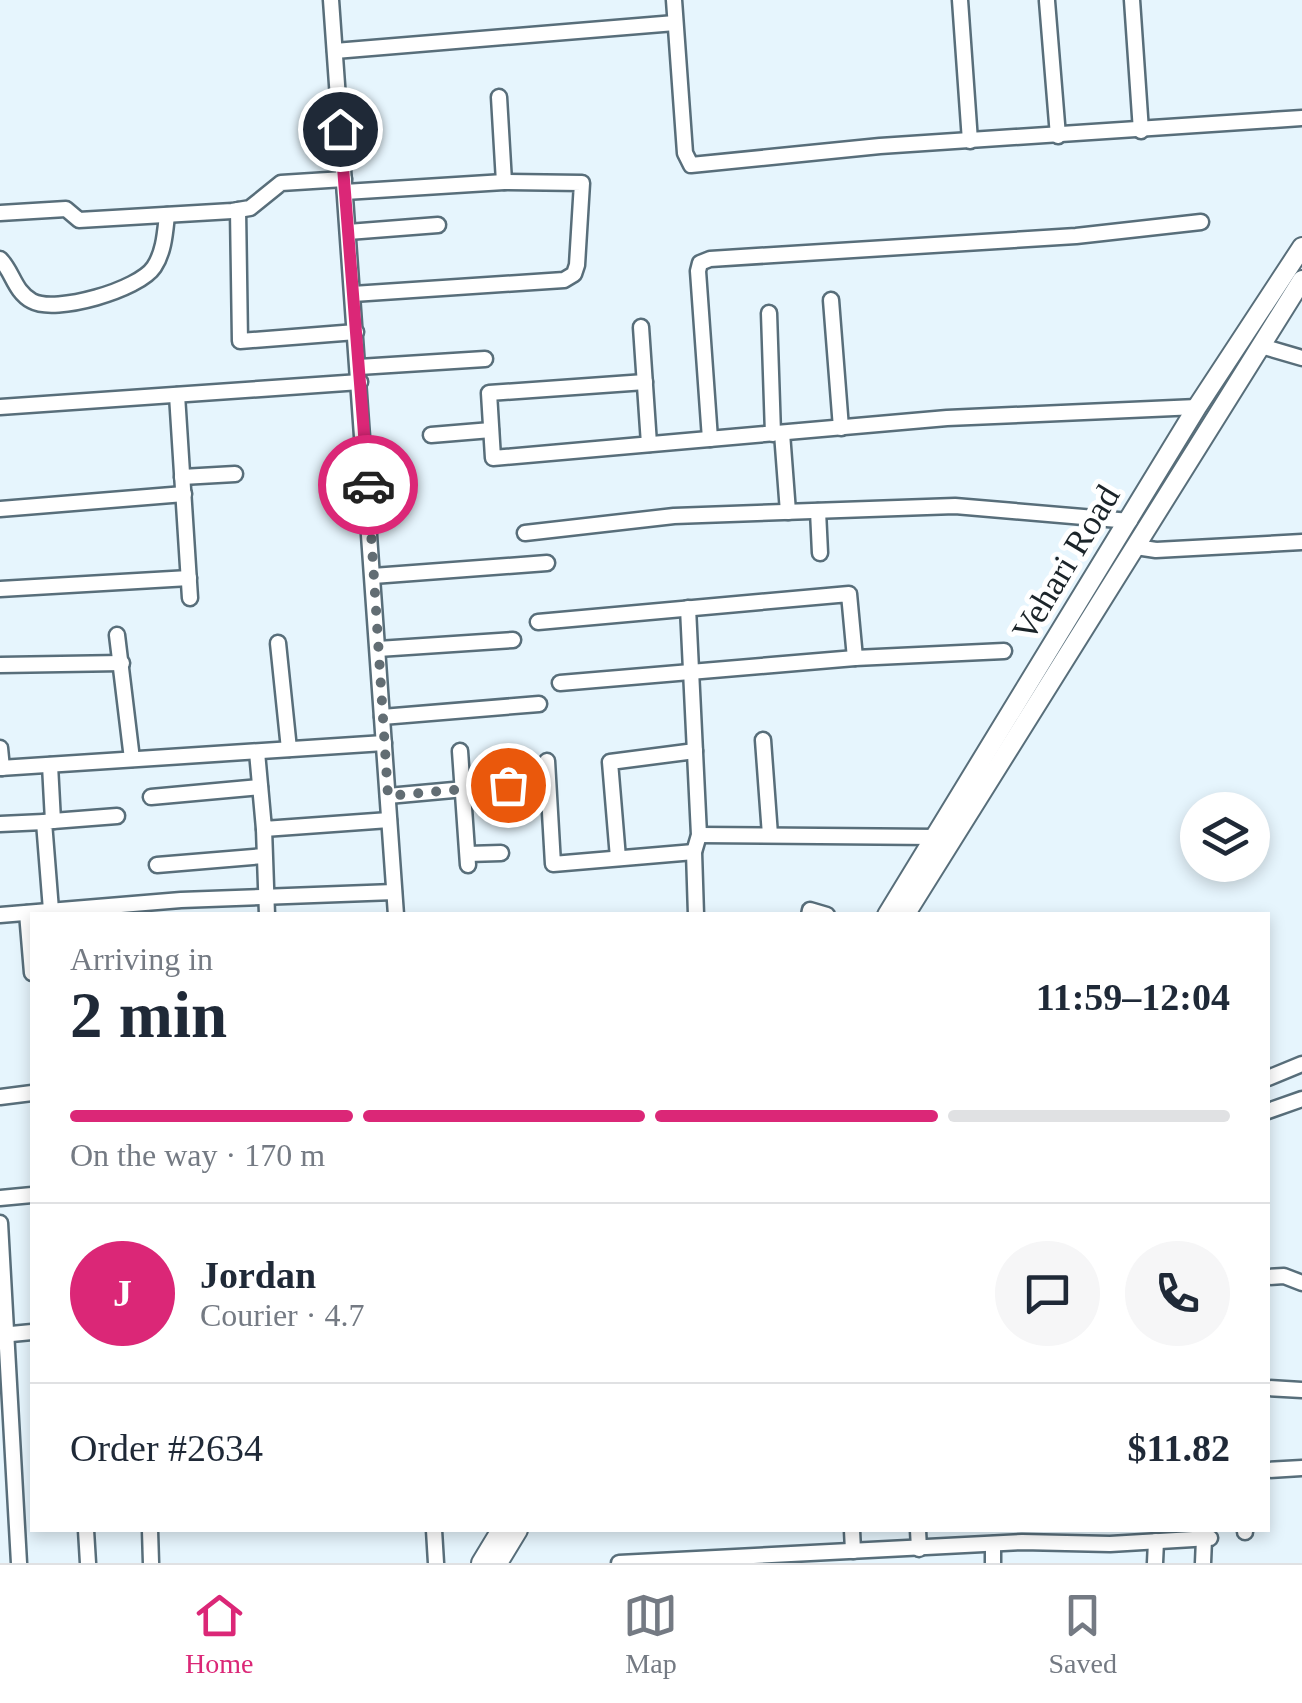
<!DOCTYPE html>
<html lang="en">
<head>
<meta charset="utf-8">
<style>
  body { margin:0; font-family:Georgia,serif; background:#f6f6f7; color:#1f2937; height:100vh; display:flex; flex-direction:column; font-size:38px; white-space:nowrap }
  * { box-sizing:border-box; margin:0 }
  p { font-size:32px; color:#747a83 }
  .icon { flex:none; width:55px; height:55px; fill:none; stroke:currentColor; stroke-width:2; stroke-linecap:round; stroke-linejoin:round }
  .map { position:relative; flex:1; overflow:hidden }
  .side { position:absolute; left:30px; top:912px; width:1240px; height:620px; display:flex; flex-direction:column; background:#fff; border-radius:0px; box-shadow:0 5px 15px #0003 }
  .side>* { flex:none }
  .controls { position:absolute; left:1180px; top:792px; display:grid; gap:20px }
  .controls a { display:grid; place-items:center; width:90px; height:90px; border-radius:50%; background:#fff; box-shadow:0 5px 15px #0003; font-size:50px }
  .pin { position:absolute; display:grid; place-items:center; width:85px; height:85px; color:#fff; margin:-42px; border:5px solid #fff; border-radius:50%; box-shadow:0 2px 10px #0007 }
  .courier { position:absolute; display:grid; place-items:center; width:100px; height:100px; margin:-50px; border:8px solid #db2777; border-radius:50%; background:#fff; color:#222; box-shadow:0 2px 12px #0007 }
  .overview em { font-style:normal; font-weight:700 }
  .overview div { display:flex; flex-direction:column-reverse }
  .overview { display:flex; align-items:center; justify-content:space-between; height:170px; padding:0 40px }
  h1 { font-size:65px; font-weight:700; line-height:75px }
  .bar { display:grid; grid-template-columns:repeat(4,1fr); gap:15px 10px; align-content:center; height:120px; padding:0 40px }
  .bar i { height:12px; border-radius:8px; background:#e0e1e3 }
  .bar .current { background:#db2777 }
  .bar p { grid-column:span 4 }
  .line { display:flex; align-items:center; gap:25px; padding:0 40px; border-top:2px solid #e0e1e3 }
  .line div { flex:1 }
  .round { display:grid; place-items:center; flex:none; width:105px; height:105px; border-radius:52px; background:#f6f6f7 }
  .menu { display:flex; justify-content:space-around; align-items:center; height:140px; border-top:2px solid #e0e1e3; background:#fff; font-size:28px; color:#747a83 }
  .menu a { display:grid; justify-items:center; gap:5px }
  .menu .current { color:#db2777 }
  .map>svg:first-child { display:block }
</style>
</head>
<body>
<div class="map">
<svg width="1302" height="1563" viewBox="0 0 1302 1563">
  <rect width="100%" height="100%" fill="#e6f5fd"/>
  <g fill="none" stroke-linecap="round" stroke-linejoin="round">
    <!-- minor casing -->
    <g stroke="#586e7a" stroke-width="19">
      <g id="minor">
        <polyline points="331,0 396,915"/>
        <polyline points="674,0 685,153 691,165 880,146 1302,118"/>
        <polyline points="960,0 970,141"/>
        <polyline points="1132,0 1141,131"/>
        <polyline points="1047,1 1058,136"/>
        <polyline points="335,51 675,23"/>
        <polyline points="499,97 504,182"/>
        <polyline points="345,192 504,182 582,183 577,265 574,274 564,280 353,294"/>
        <polyline points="238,210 240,341 356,332"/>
        <polyline points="0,213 66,209 79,220 232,211 250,208 281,183 344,179"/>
        <polyline points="348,232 438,225"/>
        <path d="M 0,259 C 13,272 14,291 32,301 C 55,314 139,290 154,267 C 164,252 165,233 167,215"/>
        <polyline points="831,300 841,428"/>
        <polyline points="769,313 773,434"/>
        <polyline points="641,327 649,444"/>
        <polyline points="1261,346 1302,358"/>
        <polyline points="359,367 485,359"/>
        <polyline points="645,382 489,393 493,458 947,418 1197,407"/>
        <polyline points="177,395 190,598"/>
        <polyline points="0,407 360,382"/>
        <polyline points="782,433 788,512"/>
        <polyline points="431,435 491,430"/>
        <polyline points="710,439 698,271 700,263 710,259 1076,236 1201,222"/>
        <polyline points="182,477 235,474"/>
        <polyline points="0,509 184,494"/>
        <polyline points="818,511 820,553"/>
        <polyline points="525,533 674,516 955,506 1130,521"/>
        <polyline points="1136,547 1156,550 1302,542"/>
        <polyline points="373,576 547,563"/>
        <polyline points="0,589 189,578"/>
        <polyline points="688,608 699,835 694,852 696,915"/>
        <polyline points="538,622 849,594 855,658"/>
        <polyline points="117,635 132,759"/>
        <polyline points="278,643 289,749"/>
        <polyline points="378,649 513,640"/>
        <polyline points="0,665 122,663"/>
        <polyline points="560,683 855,658 1004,651"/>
        <polyline points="382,717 539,704"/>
        <polyline points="763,740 770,835"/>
        <polyline points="0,748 2,768"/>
        <polyline points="460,751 468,865"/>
        <polyline points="257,752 264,829 389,820"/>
        <polyline points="547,761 553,864 694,852"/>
        <polyline points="50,765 53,821 44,822 51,910"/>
        <polyline points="0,768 384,743"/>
        <polyline points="388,796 508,785"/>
        <polyline points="151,797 260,787"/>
        <polyline points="53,821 117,816"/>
        <polyline points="0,824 44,822"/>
        <polyline points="264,829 267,915"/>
        <polyline points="699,835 936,837"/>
        <polyline points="468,854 501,853"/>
        <polyline points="618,858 610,762 695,751"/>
        <polyline points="157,865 264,856"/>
        <polyline points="27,913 32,973"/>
        <polyline points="0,915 181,900 394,892"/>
        <polyline points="809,915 810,910 827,915"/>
        <polyline points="1268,1078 1302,1064"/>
        <polyline points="0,1097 32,1093"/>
        <polyline points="1268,1111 1302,1099"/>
        <polyline points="0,1198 32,1195"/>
        <polyline points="0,1223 19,1563"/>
        <polyline points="1268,1277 1284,1276 1302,1283"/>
        <polyline points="1,1335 32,1332"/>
        <polyline points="1268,1388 1302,1390"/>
        <polyline points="1268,1470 1302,1468"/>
        <polyline points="86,1530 88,1563"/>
        <polyline points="150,1530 151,1563"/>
        <polyline points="434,1530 436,1563"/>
        <polyline points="852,1530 853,1551"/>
        <polyline points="918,1530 919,1549"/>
        <polyline points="1245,1530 1245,1532"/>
        <polyline points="993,1544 993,1563"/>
        <polyline points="619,1563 1022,1542 1110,1544 1210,1538"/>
        <polyline points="1155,1563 1156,1541"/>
        <polyline points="1203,1563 1204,1539"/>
      </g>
    </g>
    <!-- major casing -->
    <g stroke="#586e7a" stroke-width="22">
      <g id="major">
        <polyline points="887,915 1197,407 1302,247"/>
        <polyline points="905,915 1302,280"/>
        <polyline points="481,1563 501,1530"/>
        <polyline points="498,1563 518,1530"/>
      </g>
    </g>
    <!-- minor -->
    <use href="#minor" stroke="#fff" stroke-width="14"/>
    <!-- major -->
    <use href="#major" stroke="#fff" stroke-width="18"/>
  </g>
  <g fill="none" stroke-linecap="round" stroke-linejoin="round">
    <!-- done -->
    <polyline stroke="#626d73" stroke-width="10" stroke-dasharray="0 18" points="368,485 388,796 508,785"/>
    <!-- route -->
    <polyline stroke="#db2777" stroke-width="12" points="340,129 368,485"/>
  </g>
  <g text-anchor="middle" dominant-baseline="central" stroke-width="10" stroke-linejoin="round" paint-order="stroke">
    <!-- street labels -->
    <g font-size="35" fill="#1b2429" stroke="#fff">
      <text transform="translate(1066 563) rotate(-59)">Vehari Road</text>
    </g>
  </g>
</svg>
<div class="controls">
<a><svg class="icon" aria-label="layers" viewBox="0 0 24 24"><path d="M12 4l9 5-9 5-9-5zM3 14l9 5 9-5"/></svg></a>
</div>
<div class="pin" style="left:508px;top:785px;background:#ea580c"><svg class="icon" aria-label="bag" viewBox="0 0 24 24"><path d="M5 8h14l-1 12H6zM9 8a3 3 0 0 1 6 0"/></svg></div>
<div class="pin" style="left:340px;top:129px;background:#1f2937"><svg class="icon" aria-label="home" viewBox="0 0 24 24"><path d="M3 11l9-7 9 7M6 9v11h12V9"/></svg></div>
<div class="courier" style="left:368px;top:485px"><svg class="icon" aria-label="car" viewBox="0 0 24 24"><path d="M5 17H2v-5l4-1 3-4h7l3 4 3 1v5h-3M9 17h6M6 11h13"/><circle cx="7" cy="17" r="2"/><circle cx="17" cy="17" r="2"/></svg></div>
<section class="side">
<div class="overview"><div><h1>2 min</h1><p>Arriving in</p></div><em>11:59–12:04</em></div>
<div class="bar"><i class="current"></i><i class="current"></i><i class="current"></i><i></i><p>On the way · 170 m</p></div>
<div class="line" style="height:180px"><b class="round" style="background:#db2777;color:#fff">J</b><div><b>Jordan</b><p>Courier · 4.7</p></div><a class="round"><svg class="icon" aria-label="chat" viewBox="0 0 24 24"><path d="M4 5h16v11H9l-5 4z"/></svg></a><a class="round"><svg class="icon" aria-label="phone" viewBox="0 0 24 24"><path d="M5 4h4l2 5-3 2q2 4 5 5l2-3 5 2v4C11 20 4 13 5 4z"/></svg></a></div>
<div class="line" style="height:130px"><div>Order #2634</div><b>$11.82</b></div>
</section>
</div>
<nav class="menu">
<a class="current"><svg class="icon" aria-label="home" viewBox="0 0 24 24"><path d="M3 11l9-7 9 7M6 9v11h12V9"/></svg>Home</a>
<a><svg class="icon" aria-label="map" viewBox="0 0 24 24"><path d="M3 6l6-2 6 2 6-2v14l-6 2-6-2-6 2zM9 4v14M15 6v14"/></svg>Map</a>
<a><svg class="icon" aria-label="saved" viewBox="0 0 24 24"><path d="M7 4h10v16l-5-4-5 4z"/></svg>Saved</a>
</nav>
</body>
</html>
